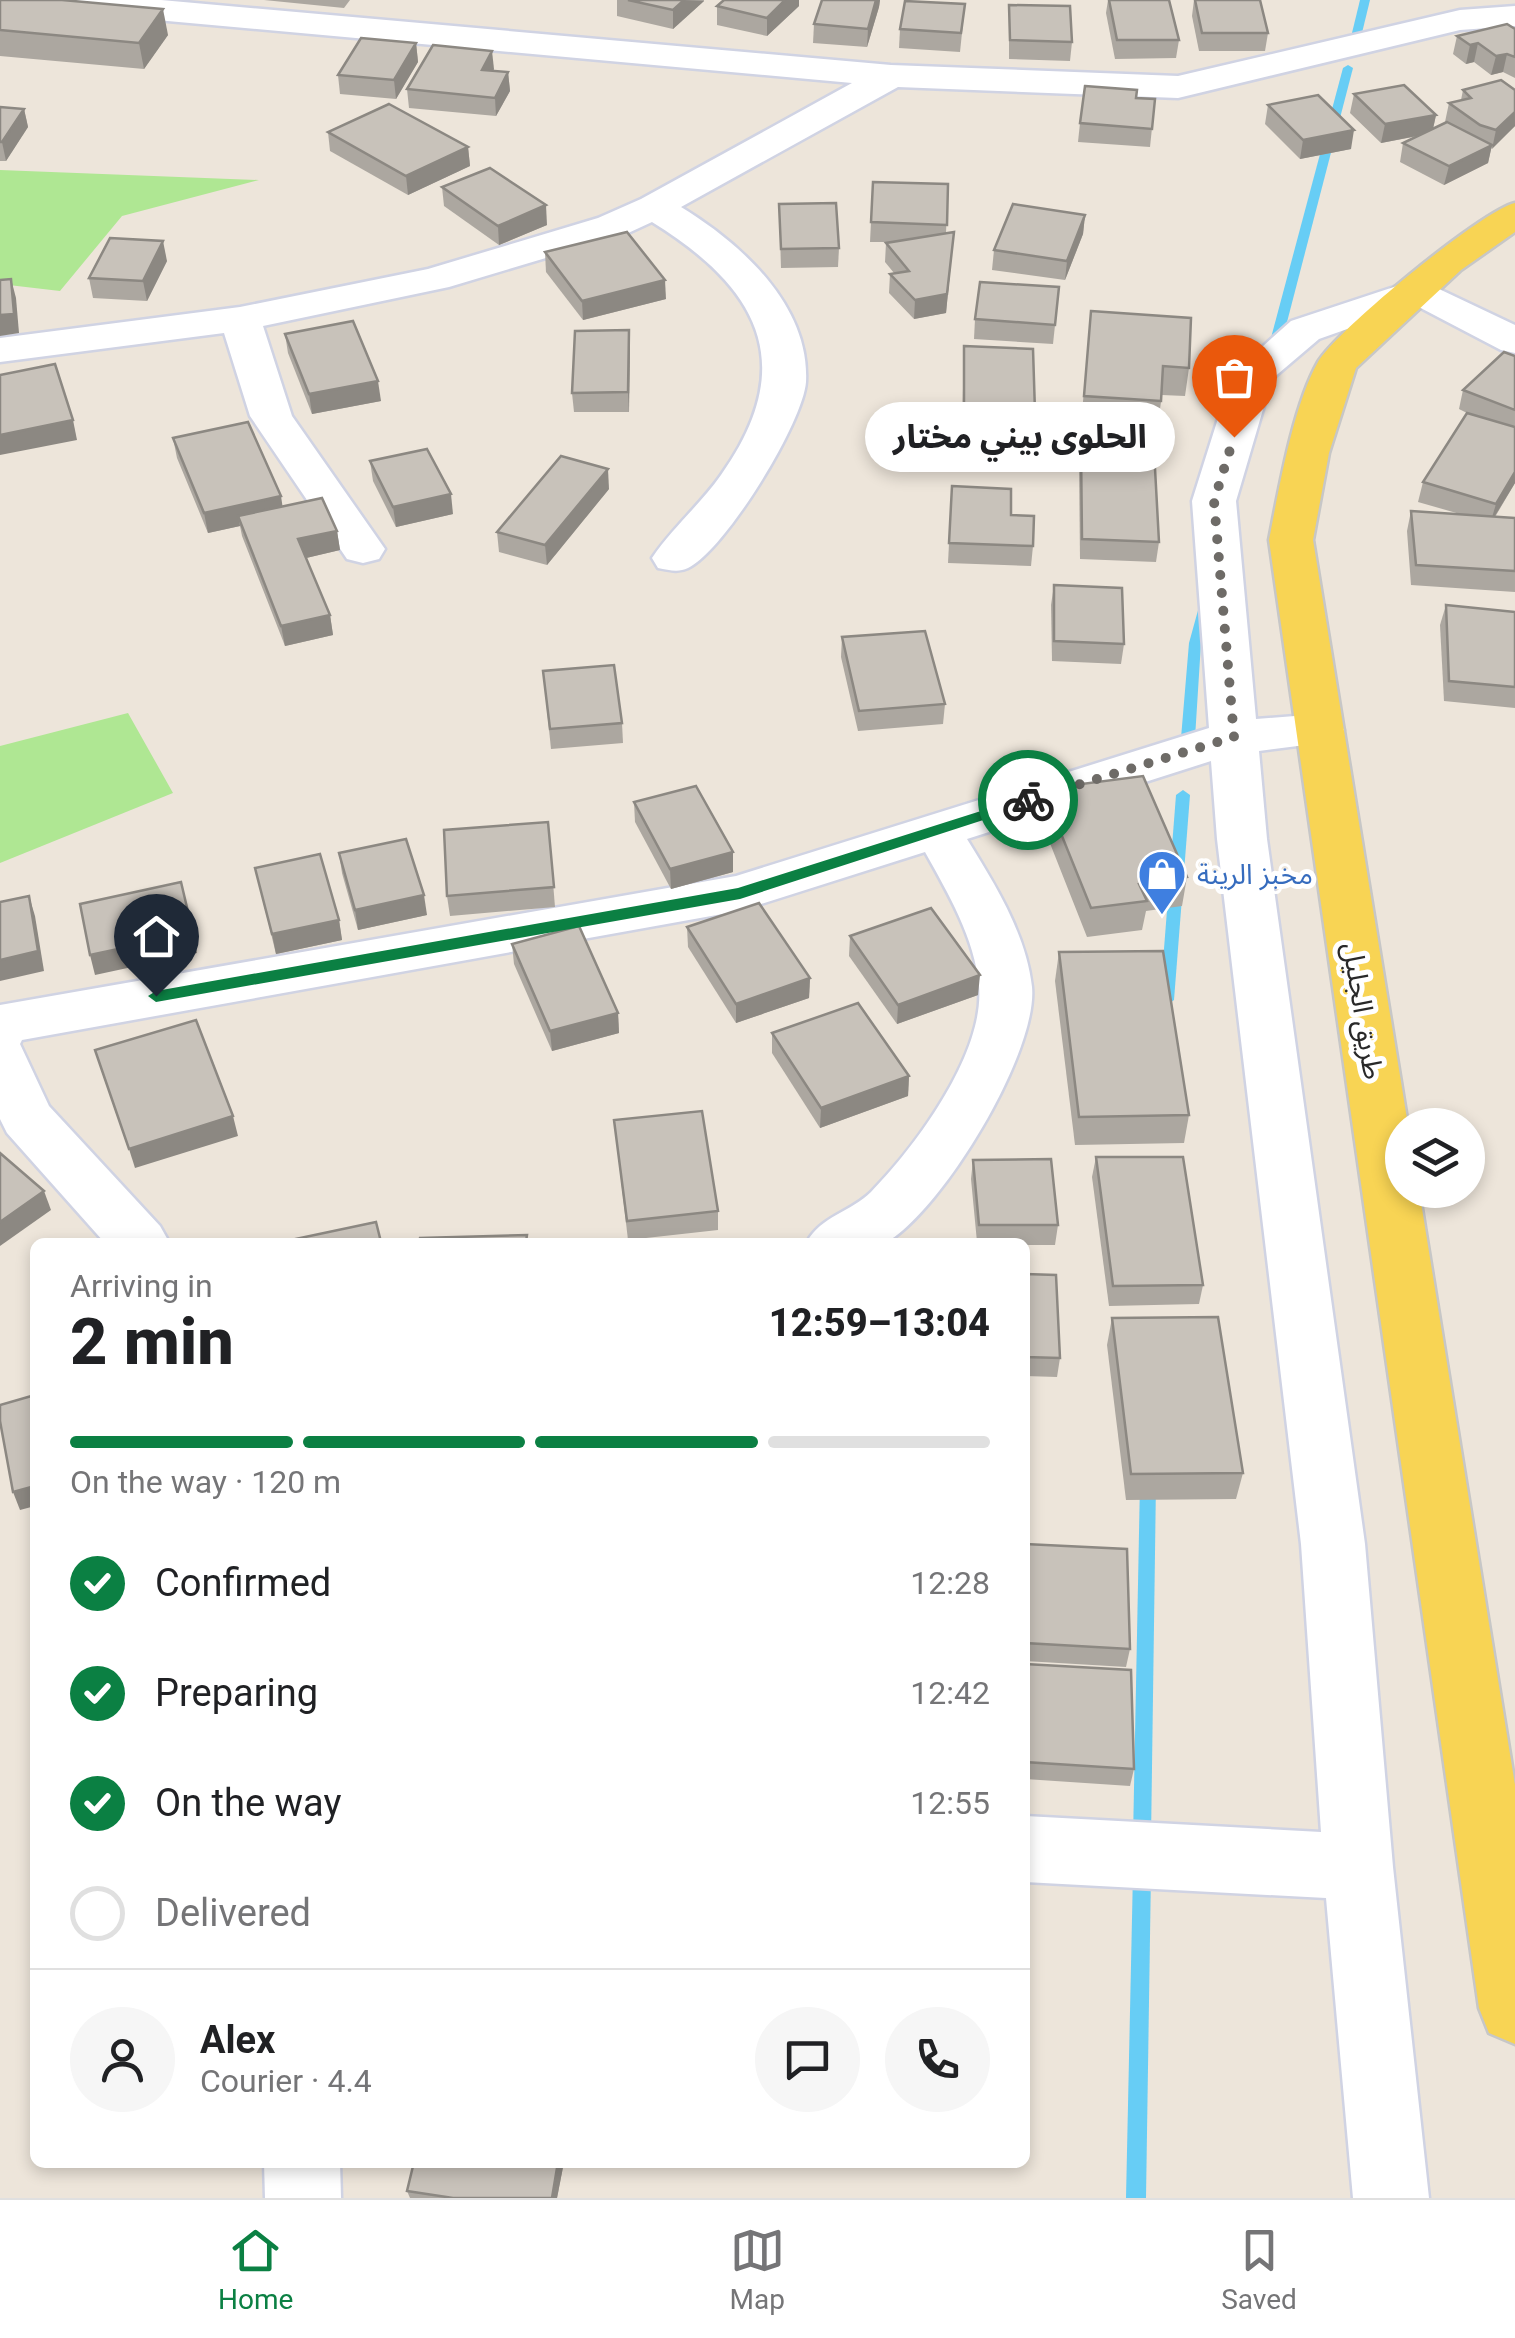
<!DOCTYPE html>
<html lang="en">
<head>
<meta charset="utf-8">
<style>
  body { margin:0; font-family:Roboto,"Noto Sans Arabic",sans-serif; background:#f6f6f6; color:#202124; height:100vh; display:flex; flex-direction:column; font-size:38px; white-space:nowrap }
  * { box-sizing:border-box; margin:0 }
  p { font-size:32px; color:#757577 }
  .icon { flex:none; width:55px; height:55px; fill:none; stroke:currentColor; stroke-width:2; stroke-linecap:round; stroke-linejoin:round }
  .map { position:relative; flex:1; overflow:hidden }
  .side { position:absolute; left:30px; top:1238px; width:1000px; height:930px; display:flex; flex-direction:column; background:#fff; border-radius:15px; box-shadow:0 5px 15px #0003 }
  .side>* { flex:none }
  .buttons { position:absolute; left:1385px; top:1108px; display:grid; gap:20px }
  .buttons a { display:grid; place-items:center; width:100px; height:100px; border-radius:50%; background:#fff; box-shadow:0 5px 15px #0003; font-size:50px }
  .pin { position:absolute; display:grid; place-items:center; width:85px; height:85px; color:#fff; margin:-102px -42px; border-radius:50% 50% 50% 0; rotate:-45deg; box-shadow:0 0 10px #0007 }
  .pin .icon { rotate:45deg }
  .courier { position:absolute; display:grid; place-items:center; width:100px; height:100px; margin:-50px; border:8px solid #0b8043; border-radius:50%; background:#fff; color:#222; box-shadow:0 2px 12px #0007 }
  .bubble { position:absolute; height:70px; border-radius:35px; background:#fff; box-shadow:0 5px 15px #0003; font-size:32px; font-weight:800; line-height:70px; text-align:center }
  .headline em { font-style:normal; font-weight:800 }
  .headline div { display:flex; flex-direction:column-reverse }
  .headline { display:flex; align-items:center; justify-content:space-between; height:170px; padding:0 40px }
  h1 { font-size:65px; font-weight:800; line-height:75px }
  .bar { display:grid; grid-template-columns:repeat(4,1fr); gap:15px 10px; align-content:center; height:120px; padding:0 40px }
  .bar i { height:12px; border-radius:8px; background:#e0e0e0 }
  .bar .on { background:#0b8043 }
  .bar p { grid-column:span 4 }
  .line { display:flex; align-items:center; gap:25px; padding:0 40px; border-top:2px solid #e0e0e0 }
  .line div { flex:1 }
  .round { display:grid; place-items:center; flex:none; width:105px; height:105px; border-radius:52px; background:#f6f6f6 }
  ol { padding:0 40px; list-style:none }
  li { display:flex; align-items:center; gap:30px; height:110px }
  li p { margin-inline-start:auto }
  li .icon { padding:10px; border-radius:50%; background:#0b8043; color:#fff; stroke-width:4 }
  li:last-child { color:#757577 }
  li i { width:55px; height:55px; border:5px solid #e0e0e0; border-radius:50% }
  .dock { display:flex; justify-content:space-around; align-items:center; height:140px; border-top:2px solid #e0e0e0; background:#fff; font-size:28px; color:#757577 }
  .dock a { display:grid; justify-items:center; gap:5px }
  .dock .on { color:#0b8043 }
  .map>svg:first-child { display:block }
</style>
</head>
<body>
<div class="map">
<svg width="1515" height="2198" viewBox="0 0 1515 2198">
  <rect width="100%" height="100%" fill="#ede5da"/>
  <!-- green -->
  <g fill="#afe793">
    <polygon points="0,170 259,180 122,216 60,291 0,284"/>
    <polygon points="128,713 173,793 0,863 0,746"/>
  </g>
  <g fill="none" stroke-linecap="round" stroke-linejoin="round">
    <!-- stream -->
    <g fill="#67cdf5" fill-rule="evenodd">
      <polygon points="1360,0 1370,0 1361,37 1356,40 1351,37"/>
      <polygon points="1348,65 1353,68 1280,349 1278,351 1270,351 1268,349 1343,68"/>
      <polygon points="1206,599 1212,603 1201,643 1195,738 1188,742 1181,738 1189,643 1200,603"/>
      <polygon points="1183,790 1190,795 1174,1000 1167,1005 1160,1000 1176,795"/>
      <polygon points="1148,1475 1154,1477 1156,1482 1151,1839 1149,1845 1142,1848 1135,1845 1133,1839 1140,1482 1142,1477"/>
      <polygon points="1142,1863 1149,1866 1151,1872 1146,2198 1126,2198 1133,1872 1135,1866"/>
    </g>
    <!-- minor casing -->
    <g stroke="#d0d3e3" stroke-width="5">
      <g id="minor">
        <path d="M 29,0 L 161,0 L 891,65 L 1178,76 L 1460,10 L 1515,6 L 1515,26 L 1460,30 L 1178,98 L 898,87 L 681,207 C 740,243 810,305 806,382 C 803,423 725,550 688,568 C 678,573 669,570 658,568 L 652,558 C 672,528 700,505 721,475 C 800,364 759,288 652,222 L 626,234 L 449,287 L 263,326 L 292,416 L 385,549 L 379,559 L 363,563 L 347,559 L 250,416 L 224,333 L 0,362 L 0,338 L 240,307 L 428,269 L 598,218 L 641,199 L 852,83 L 46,10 L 34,7 Z"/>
        <path d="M 1418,279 L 1515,325 L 1515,353 L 1501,350 L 1415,305 L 1319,339 L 1272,379 L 1236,501 L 1256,719 L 1320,714 L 1337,719 L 1344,730 L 1337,741 L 1259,751 L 1267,839 L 1365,1544 L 1393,1867 L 1429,2198 L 1353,2198 L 1326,1898 L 1025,1882 L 1025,1816 L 1321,1832 L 1301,1544 L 1217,839 L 1211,761 L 967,839 C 994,883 1026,933 1032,987 C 1038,1052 943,1209 887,1242 L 807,1242 C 821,1216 851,1212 871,1192 C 916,1146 985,1053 979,986 C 975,939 948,893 925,852 L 739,911 L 22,1040 L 20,1044 L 49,1106 L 160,1226 L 169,1242 L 104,1242 L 7,1133 L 0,1119 L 0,1005 L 736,876 L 1209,728 L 1192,501 L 1232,374 L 1291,321 Z"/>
        <polygon points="264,2162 340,2162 341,2198 265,2198"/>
      </g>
    </g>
    <!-- major casing -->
    <g stroke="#c7c7c7" stroke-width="5">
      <path id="major" d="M 1515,203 L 1515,232 L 1461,270 L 1356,368 L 1329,453 L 1313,540 L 1408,1125 L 1402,1125 L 1402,1190 L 1419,1190 L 1515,1785 L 1515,2044 L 1489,2033 L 1479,2008 L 1269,540 C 1279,489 1293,406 1318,362 C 1336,331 1481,211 1515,203 Z"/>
    </g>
    <!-- minor -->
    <use href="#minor" fill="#fff" fill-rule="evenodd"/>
    <!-- major -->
    <use href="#major" fill="#f8d454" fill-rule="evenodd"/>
  </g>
  <!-- wall -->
  <g fill="#aca7a0">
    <polygon points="0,0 168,35 144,69 0,56"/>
    <polygon points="264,0 350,0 344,8"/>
    <polygon points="617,0 704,0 704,1 673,29 617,16"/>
    <polygon points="724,0 799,0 799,6 767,36 717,25 717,6"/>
    <polygon points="822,0 880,0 879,7 867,47 813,43 814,24"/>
    <polygon points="1108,0 1169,0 1179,40 1176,58 1115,59 1106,13"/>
    <polygon points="1194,0 1268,33 1265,51 1199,51 1192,16"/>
    <polygon points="965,4 960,52 899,48 900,29"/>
    <polygon points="1009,5 1072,42 1070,61 1009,59"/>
    <polygon points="1515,29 1515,78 1503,72 1491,75 1474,62 1466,64 1453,54 1457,36"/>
    <polygon points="416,43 418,62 396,99 340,94 338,75"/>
    <polygon points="494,69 493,71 508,72 510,91 496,116 409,108 407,89"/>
    <polygon points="1463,90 1515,90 1515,126 1491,149 1488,163 1444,185 1400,162 1403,143 1418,136 1381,143 1350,113 1354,94 1436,115 1433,129 1446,122 1445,122 1449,103 1461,100"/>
    <polygon points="1136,98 1155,99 1150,147 1078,142 1080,123"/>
    <polygon points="1268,105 1351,149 1300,159 1265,124"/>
    <polygon points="0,107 24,109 28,127 6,161 0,161"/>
    <polygon points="328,132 468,147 470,166 408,195 330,151"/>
    <polygon points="948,184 946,233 954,232 946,313 914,319 889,293 890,274 894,273 885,262 886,243 890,242 870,242 871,222"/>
    <polygon points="442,187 547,225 499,245 444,206"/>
    <polygon points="779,204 839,248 838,267 781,268"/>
    <polygon points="1085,215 1083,234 1065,280 992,270 994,250"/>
    <polygon points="545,252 666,299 583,320 546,272"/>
    <polygon points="167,261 147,301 93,298 89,278"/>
    <polygon points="1059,287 1053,344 974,339 975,319"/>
    <polygon points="1091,311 1189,368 1185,396 1162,395 1157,430 1081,424"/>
    <polygon points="629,330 629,412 574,412 572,393"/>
    <polygon points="285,334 381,401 312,414 288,353"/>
    <polygon points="964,346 1035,412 1033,432 962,430"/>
    <polygon points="1515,356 1515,483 1495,517 1515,518 1515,592 1411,585 1407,531 1411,511 1460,514 1418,502 1423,482 1469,414 1459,409 1463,390"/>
    <polygon points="173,438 282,506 337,531 340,550 306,558 330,615 333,635 285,646 242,536 240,526 208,533 177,458"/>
    <polygon points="1081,448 1159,542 1156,562 1080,559 1079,467"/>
    <polygon points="370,461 453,514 396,527 373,481"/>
    <polygon points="952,486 1011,515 1033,546 1031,566 948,563"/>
    <polygon points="609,489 547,565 499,552 497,532"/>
    <polygon points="1054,585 1124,644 1121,664 1052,661 1051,605"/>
    <polygon points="1446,605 1515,612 1515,708 1444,701 1440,625"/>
    <polygon points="842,637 945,704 943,724 858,731 841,657"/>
    <polygon points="543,671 622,723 623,743 551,749"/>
    <polygon points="1043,789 1187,877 1182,906 1146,911 1142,930 1087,937 1040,818"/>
    <polygon points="634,802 733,852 733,872 671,889 635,822"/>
    <polygon points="548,822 555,907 450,916 447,896"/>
    <polygon points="339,853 427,915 358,930 342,873"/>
    <polygon points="255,868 339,920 342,940 276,954"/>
    <polygon points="687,927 810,978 809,998 736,1023 688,947"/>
    <polygon points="850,936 978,995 897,1024 849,956"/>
    <polygon points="512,944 618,1013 619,1033 552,1051 514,964"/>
    <polygon points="1059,952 1189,1115 1184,1143 1075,1145 1055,981"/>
    <polygon points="772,1033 909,1076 908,1096 820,1128 772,1053"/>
    <polygon points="614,1120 718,1211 718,1230 628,1240"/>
    <polygon points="1096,1157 1203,1285 1199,1304 1109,1306 1092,1177"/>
    <polygon points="973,1160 1058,1225 1055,1245 1025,1245 1025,1242 977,1242 971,1179"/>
    <polygon points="1025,1274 1060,1358 1057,1377 1025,1376"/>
    <polygon points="1112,1318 1243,1473 1236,1499 1126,1500 1107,1345"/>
    <polygon points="1025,1544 1130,1649 1126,1667 1025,1661"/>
    <polygon points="1025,1664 1134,1769 1130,1786 1025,1779"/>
    <polygon points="564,2162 557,2198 410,2198 407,2191"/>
  </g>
  <!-- shaded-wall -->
  <g fill="#8c8882">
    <polygon points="684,0 704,1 673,29 673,10"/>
    <polygon points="785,0 799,0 799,6 767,36 767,18"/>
    <polygon points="876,0 880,0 879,7 867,47 868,29"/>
    <polygon points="163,9 168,35 144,69 139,43"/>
    <polygon points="416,43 418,62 396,99 394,80"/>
    <polygon points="1478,43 1474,62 1466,64 1470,45"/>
    <polygon points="492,51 494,69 484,88 482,70"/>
    <polygon points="1507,54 1503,72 1491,75 1496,56"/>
    <polygon points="508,72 510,91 496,116 495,98"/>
    <polygon points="24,109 28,127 6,161 2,142"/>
    <polygon points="1515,112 1515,126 1492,149 1496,130"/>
    <polygon points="1436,115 1432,133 1381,143 1385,124"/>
    <polygon points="1354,130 1351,149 1300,159 1303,140"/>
    <polygon points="1492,145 1488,163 1444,185 1449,166"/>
    <polygon points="468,147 470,166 408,195 406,176"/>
    <polygon points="546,205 547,225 499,245 498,226"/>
    <polygon points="1085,215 1083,234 1065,280 1067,261"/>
    <polygon points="954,232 946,313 914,319 915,300"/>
    <polygon points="163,241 167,261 147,301 143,281"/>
    <polygon points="11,279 16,298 19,333 0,336 0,315"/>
    <polygon points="665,280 666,299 583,320 582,301"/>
    <polygon points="629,330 630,350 629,412 628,392"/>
    <polygon points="378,381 381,401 312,414 309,394"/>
    <polygon points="73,420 77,440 0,455 0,435"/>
    <polygon points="608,469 609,489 547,565 545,545"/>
    <polygon points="1515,472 1515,483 1490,524 1496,504"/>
    <polygon points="451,494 453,514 396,527 393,507"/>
    <polygon points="281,496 284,516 238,516 240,526 208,533 204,513"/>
    <polygon points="337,531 340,550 302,559 298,539"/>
    <polygon points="330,615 333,635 285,646 281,626"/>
    <polygon points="733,852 733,872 671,889 670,869"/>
    <polygon points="424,895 427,915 358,930 355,910"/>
    <polygon points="29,896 35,916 44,971 0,981 0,960"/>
    <polygon points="339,920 342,940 276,954 272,934"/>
    <polygon points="193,933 197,953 95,975 90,955"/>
    <polygon points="980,975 978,995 897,1024 898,1005"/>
    <polygon points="810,978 809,998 736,1023 736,1004"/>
    <polygon points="618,1013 619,1033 552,1051 550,1031"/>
    <polygon points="909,1076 908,1096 820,1128 821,1108"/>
    <polygon points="233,1116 238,1136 135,1168 129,1149"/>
    <polygon points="44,1191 51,1210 0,1246 0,1222"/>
    <polygon points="35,1486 35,1506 20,1510 13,1492"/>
    <polygon points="558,2162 564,2162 557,2198 552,2198"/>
  </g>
  <!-- building -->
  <g fill="#c8c2ba" stroke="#8c8882" stroke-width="2.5">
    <polygon points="0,0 62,0 163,9 139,43 0,30"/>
    <polygon points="628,0 684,0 673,10"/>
    <polygon points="724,0 785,0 767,18 717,6"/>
    <polygon points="822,0 876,0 868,29 814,24"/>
    <polygon points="1109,0 1169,0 1179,40 1117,40"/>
    <polygon points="1195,0 1260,0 1268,33 1202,33"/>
    <polygon points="905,1 965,4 961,33 900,29"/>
    <polygon points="1009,5 1070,6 1072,42 1010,40"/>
    <polygon points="1507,24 1515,29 1515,57 1507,54 1496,56 1478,43 1470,45 1457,36"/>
    <polygon points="361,38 416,43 394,80 338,75"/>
    <polygon points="433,45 492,51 482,70 508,72 495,98 407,89"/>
    <polygon points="1501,80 1515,90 1515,112 1496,130 1480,125 1449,103 1471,98 1463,90"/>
    <polygon points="1404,85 1436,115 1385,124 1354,94"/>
    <polygon points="1085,86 1137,90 1136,98 1155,99 1152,129 1080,123"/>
    <polygon points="1318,95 1354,130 1303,140 1268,105"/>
    <polygon points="389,104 468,147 406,176 328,132"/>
    <polygon points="0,107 24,109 2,142 0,142"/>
    <polygon points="1447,122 1492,145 1449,166 1403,143"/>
    <polygon points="490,168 546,205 498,226 442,187"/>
    <polygon points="873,182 948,184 947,225 871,222"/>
    <polygon points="836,203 839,248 781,249 779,204"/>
    <polygon points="1013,204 1085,215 1067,261 994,250"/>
    <polygon points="627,232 665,280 582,301 545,252"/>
    <polygon points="954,232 947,294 915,300 890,274 909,271 886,243"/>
    <polygon points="110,238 163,241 143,281 89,278"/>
    <polygon points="11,279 14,314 0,315 0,280"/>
    <polygon points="980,282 1059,287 1055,325 975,319"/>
    <polygon points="1091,311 1191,318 1189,368 1163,366 1161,401 1084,396"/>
    <polygon points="353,321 378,381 309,394 285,334"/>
    <polygon points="629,330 628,392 572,393 575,331"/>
    <polygon points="964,346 1033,349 1035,412 964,410"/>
    <polygon points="1504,352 1515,356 1515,410 1463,390"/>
    <polygon points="55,364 73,420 0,435 0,375"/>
    <polygon points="1467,413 1515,427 1515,472 1496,504 1423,482"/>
    <polygon points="248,422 281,496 204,513 173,438"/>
    <polygon points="1081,448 1154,450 1159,542 1082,539"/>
    <polygon points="427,449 451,494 393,507 370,461"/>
    <polygon points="561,456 608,469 545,545 497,532"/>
    <polygon points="952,486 1011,489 1011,515 1034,516 1033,546 949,543"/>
    <polygon points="322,498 337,531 298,539 330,615 281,626 238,516"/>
    <polygon points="1411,511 1515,518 1515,571 1416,565"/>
    <polygon points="1054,585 1122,588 1124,644 1054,641"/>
    <polygon points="1446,605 1515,612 1515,687 1449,681"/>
    <polygon points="925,631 945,704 859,711 842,637"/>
    <polygon points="614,665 622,723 550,729 543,671"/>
    <polygon points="1143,776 1187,877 1139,884 1147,901 1091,908 1043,789"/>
    <polygon points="696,786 733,852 670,869 634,802"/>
    <polygon points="548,822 554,887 447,896 444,830"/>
    <polygon points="406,839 424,895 355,910 339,853"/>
    <polygon points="320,854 339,920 272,934 255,868"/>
    <polygon points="181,882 193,933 90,955 80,904"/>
    <polygon points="29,896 38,951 0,960 0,902"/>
    <polygon points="759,903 810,978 736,1004 687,927"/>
    <polygon points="931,908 980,975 898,1005 850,936"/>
    <polygon points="579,926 618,1013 550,1031 512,944"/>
    <polygon points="1163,951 1189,1115 1079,1117 1059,952"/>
    <polygon points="858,1003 909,1076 821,1108 772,1033"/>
    <polygon points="196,1020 233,1116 129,1149 95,1050"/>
    <polygon points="702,1111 718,1211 627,1221 614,1120"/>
    <polygon points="0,1153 44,1191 0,1222"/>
    <polygon points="1096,1157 1183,1157 1203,1285 1113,1286"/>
    <polygon points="1051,1159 1058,1225 979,1225 973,1160"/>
    <polygon points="376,1222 381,1242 286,1242 286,1241"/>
    <polygon points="527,1235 526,1242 419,1242 420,1238"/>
    <polygon points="1025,1274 1056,1275 1060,1358 1025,1357"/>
    <polygon points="1218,1317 1243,1473 1131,1474 1112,1318"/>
    <polygon points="35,1395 35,1486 13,1492 0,1421 0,1405"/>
    <polygon points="1025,1544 1127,1549 1130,1649 1025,1643"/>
    <polygon points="1025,1664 1131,1670 1134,1769 1025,1762"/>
    <polygon points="414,2162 558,2162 552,2198 453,2198 407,2191"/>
  </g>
  <!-- route -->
  <polygon fill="#0b8043" points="1028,796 1035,800 1033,804 740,899 156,1002 148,996 156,991 738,888"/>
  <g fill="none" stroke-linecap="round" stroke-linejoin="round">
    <!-- done -->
    <polyline stroke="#6e6b67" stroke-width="10" stroke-dasharray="0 18" points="1028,800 1234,737 1214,501 1234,437"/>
  </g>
  <!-- icons -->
  <defs>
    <g id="shop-pin" transform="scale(2.5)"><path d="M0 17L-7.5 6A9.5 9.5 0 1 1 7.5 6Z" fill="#3f7fe0" stroke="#fff"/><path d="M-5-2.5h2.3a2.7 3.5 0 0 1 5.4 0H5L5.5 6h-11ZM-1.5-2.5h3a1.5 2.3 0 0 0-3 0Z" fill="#fff"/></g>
  </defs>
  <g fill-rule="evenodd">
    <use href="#shop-pin" x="1162" y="874"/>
  </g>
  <g text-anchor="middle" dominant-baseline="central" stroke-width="10" stroke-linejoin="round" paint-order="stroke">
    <!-- shop labels -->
    <g font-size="28" fill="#366cbe" stroke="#fff" text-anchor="start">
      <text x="1197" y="874">مخبز الرينة</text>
    </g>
    <!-- street labels -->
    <g font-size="28" fill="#292929" stroke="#fff">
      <text transform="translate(1363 1011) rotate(81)">طريق الجليل</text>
    </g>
  </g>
</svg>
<div class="buttons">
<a><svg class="icon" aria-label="layers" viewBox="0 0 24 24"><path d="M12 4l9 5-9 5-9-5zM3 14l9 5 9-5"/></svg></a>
</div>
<div class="pin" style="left:1234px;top:437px;background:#ea580c"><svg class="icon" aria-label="bag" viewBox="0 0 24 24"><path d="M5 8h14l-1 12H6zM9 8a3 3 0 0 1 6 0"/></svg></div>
<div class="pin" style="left:156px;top:996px;background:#1f2937"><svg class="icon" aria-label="home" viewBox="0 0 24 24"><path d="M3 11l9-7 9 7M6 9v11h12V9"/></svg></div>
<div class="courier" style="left:1028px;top:800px"><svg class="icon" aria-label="bike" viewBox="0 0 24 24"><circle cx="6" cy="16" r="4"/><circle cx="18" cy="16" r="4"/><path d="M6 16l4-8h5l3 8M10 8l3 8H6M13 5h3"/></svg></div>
<div class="bubble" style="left:865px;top:402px;width:310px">الحلوى بيني مختار</div>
<section class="side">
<div class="headline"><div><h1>2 min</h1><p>Arriving in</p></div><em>12:59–13:04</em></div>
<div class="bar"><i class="on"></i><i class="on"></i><i class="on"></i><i></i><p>On the way · 120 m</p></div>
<ol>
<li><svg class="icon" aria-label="check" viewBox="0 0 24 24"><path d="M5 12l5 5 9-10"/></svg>Confirmed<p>12:28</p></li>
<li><svg class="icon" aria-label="check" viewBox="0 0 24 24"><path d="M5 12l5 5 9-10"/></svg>Preparing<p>12:42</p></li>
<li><svg class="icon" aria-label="check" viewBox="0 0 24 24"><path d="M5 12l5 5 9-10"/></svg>On the way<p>12:55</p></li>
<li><i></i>Delivered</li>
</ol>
<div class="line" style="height:180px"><a class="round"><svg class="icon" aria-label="person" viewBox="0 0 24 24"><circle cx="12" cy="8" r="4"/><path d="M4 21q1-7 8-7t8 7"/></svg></a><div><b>Alex</b><p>Courier · 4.4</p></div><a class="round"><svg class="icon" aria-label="chat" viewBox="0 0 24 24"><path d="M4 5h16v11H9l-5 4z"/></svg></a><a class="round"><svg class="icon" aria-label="phone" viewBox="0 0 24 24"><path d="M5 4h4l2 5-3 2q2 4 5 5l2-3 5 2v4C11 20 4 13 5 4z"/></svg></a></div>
</section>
</div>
<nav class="dock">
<a class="on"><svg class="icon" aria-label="home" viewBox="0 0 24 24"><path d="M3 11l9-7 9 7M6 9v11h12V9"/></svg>Home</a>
<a><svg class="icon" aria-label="map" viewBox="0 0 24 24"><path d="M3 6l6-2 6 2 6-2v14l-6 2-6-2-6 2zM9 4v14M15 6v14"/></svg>Map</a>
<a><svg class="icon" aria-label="saved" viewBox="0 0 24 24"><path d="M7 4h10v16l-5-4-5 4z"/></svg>Saved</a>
</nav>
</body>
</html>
